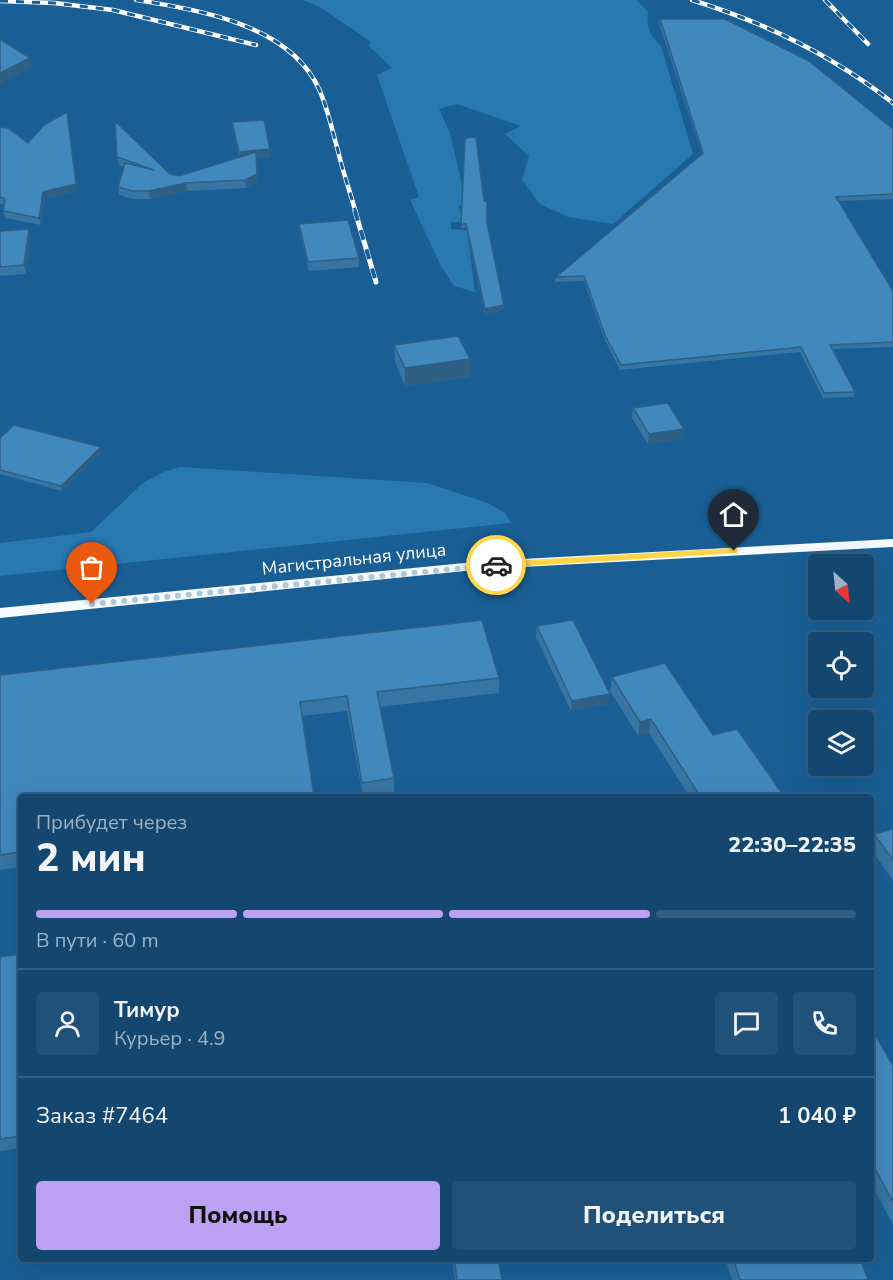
<!DOCTYPE html>
<html lang="ru">
<head>
<meta charset="utf-8">
<style>
  body { margin:0; font-family:"Nunito Sans",sans-serif; background:#205178; color:#f1f3f6; height:100vh; display:flex; flex-direction:column; font-size:22px; white-space:nowrap }
  * { box-sizing:border-box; margin:0 }
  p { font-size:20px; color:#9db2c3 }
  .icon { flex:none; width:33px; height:33px; fill:none; stroke:currentColor; stroke-width:2; stroke-linecap:round; stroke-linejoin:round }
  .map { position:relative; flex:1; overflow:hidden }
  .panel { position:absolute; left:18px; top:794px; width:856px; height:468px; display:flex; flex-direction:column; background:#134770; border-radius:6px; box-shadow:0 6px 24px #0002,0 0 0 2px #325f83 }
  .panel>* { flex:none }
  .needle { width:39px; rotate:153deg }
  .fabs { position:absolute; left:808px; top:554px; display:grid; gap:12px }
  .fabs a { display:grid; place-items:center; width:66px; height:66px; border-radius:6px; background:#134770; box-shadow:0 6px 24px #0002,0 0 0 2px #325f83; font-size:30px }
  .pin { position:absolute; display:grid; place-items:center; width:51px; height:51px; color:#fff; margin:-62px -26px; border-radius:50% 50% 50% 0; rotate:-45deg; box-shadow:0 0 6px #0007 }
  .pin .icon { rotate:45deg }
  .courier { position:absolute; display:grid; place-items:center; width:60px; height:60px; margin:-30px; border:4px solid #ffd54a; border-radius:50%; background:#fff; color:#222; box-shadow:0 2px 8px #0007 }
  .summary em { font-style:normal; font-weight:800 }
  .summary div { display:flex; flex-direction:column-reverse }
  .summary { display:flex; align-items:center; justify-content:space-between; height:102px; padding:0 18px }
  h1 { font-size:39px; font-weight:800; line-height:45px }
  .bar { display:grid; grid-template-columns:repeat(4,1fr); gap:9px 6px; align-content:center; height:72px; padding:0 18px }
  .bar i { height:8px; border-radius:4px; background:#325f83 }
  .bar .selected { background:#bca0f2 }
  .bar p { grid-column:span 4 }
  .line { display:flex; align-items:center; gap:15px; padding:0 18px; border-top:2px solid #325f83 }
  .line div { flex:1 }
  .round { display:grid; place-items:center; flex:none; width:63px; height:63px; border-radius:6px; background:#205178 }
  .button { display:flex; gap:12px; margin-top:auto; padding:12px 18px }
  .button a { flex:1; height:69px; border-radius:6px; background:#bca0f2; color:#111; font-size:24px; font-weight:800; line-height:69px; text-align:center }
  .button a+a { background:#205178; color:#f1f3f6 }
  .map>svg:first-child { display:block }
</style>
</head>
<body>
<div class="map">
<svg width="893" height="1280" viewBox="0 0 893 1280">
  <rect width="100%" height="100%" fill="#195f95"/>
  <!-- green -->
  <g fill="#2878b2">
    <path d="M 303,0 L 637,0 L 648,12 C 646,28 650,35 661,46 L 693,154 L 613,224 L 568,217 L 540,204 L 522,180 L 529,156 L 505,134 L 521,126 L 457,104 L 439,109 L 450,133 L 466,203 L 459,206 L 460,212 L 466,213 L 465,222 L 451,222 L 451,229 L 467,230 L 475,292 L 454,286 L 442,268 L 410,200 L 419,197 L 377,75 L 392,68 L 369,46 L 370,41 L 320,7 Z"/>
    <polygon points="180,467 427,483 488,503 505,513 511,523 0,576 0,543 91,532 143,483 161,473"/>
  </g>
  <g fill="none" stroke-linecap="round" stroke-linejoin="round">
    <!-- major -->
    <polygon fill="#f4faff" fill-rule="evenodd" points="893,539 893,547 485,569 0,618 0,608 485,561"/>
    <!-- rail-far1 casing -->
    <g stroke="#fff" stroke-width="4.5">
      <g id="rail-far1">
        <path d="M 136,0 C 199,10 289,24 319,89 C 328,109 332,130 338,151 C 343,172 350,192 356,213"/>
        <path d="M 692,0 C 766,23 832,55 893,103"/>
        <polyline points="825,0 868,44"/>
        <polyline points="0,1 54,3 113,10 256,45"/>
      </g>
    </g>
    <!-- rail casing -->
    <g stroke="#fff" stroke-width="5">
      <polyline id="rail" points="355,211 376,282"/>
    </g>
    <!-- rail-far1 -->
    <use href="#rail-far1" stroke="#195f95" stroke-width="3" stroke-dasharray="8" stroke-linecap="butt"/>
    <!-- rail -->
    <use href="#rail" stroke="#195f95" stroke-width="4" stroke-dasharray="10" stroke-linecap="butt"/>
  </g>
  <!-- wall -->
  <g fill="#3875a2">
    <polygon points="660,19 893,129 893,199 838,201 893,291 893,347 833,349 855,392 854,397 823,398 800,352 620,370 605,340 584,281 555,282 556,277 702,154 659,23"/>
    <polygon points="232,122 271,157 257,158 258,182 246,188 187,191 150,199 133,199 119,195 118,187 124,167 119,165 117,157 179,176 239,157 233,131"/>
    <polygon points="0,127 77,191 44,199 41,225 5,218 3,211 4,205 0,204"/>
    <polygon points="465,138 487,223 504,305 504,310 485,314 466,228 461,228"/>
    <polygon points="299,224 359,258 359,267 309,271 300,233"/>
    <polygon points="0,231 31,238 26,274 0,276"/>
    <polygon points="394,345 470,359 470,377 405,386 395,362"/>
    <polygon points="633,408 684,429 683,439 648,444 632,418"/>
    <polygon points="0,438 101,452 62,491 0,474"/>
    <polygon points="537,626 609,704 571,711 536,637"/>
    <polygon points="0,675 499,678 499,693 380,707 394,778 394,793 370,796 363,796 347,711 302,716 21,796 21,867 0,870"/>
    <polygon points="612,677 713,735 784,796 689,796 649,733 638,736 610,691"/>
    <polygon points="893,829 893,881 872,850 872,844 874,834"/>
    <polygon points="21,954 21,1148 0,1151 0,957"/>
    <polygon points="872,1029 893,1066 893,1225 872,1185"/>
    <polygon points="452,1258 498,1258 502,1280 455,1280"/>
    <polygon points="725,1258 860,1258 868,1280 732,1280"/>
  </g>
  <!-- shaded-wall -->
  <g fill="#2e5f84">
    <polygon points="30,58 32,68 0,84 0,73"/>
    <polygon points="67,112 77,191 44,199 41,225 39,218 43,192"/>
    <polygon points="270,149 271,157 257,158 258,182 246,188 245,180 239,160 239,152"/>
    <polygon points="186,183 187,191 150,199 149,191"/>
    <polygon points="29,229 31,238 26,274 24,265"/>
    <polygon points="504,305 504,310 485,314 485,309"/>
    <polygon points="470,359 470,377 405,386 405,368"/>
    <polygon points="684,429 683,439 648,444 649,434"/>
    <polygon points="101,447 101,452 62,491 61,486"/>
    <polygon points="610,694 609,704 571,711 572,701"/>
    <polygon points="651,719 649,733 638,736 640,722"/>
  </g>
  <!-- building -->
  <g fill="#4188bc" stroke="#2e5f84" stroke-width="1.5">
    <polygon points="660,19 725,19 809,61 893,129 893,194 836,197 893,291 893,342 830,345 855,392 824,393 801,347 621,365 605,335 584,276 556,277 703,153"/>
    <polygon points="0,39 30,58 0,73"/>
    <polygon points="67,112 76,184 43,192 39,218 3,211 5,199 0,197 0,127 8,128 28,143 44,125"/>
    <polygon points="264,120 270,149 239,152 232,122"/>
    <polygon points="115,121 170,174 179,176 256,152 257,174 245,180 186,183 149,191 132,191 118,187 125,163 154,170 117,157"/>
    <polygon points="476,137 484,201 487,201 487,223 504,305 485,309 466,224 461,224 465,138"/>
    <polygon points="348,220 359,258 308,262 299,224"/>
    <polygon points="29,229 24,265 0,267 0,231"/>
    <polygon points="458,336 470,359 405,368 394,345"/>
    <polygon points="668,403 684,429 649,434 633,408"/>
    <polygon points="14,425 101,447 61,486 0,470 0,438"/>
    <polygon points="482,620 499,678 377,692 394,778 362,783 347,696 300,702 314,796 21,796 21,852 0,855 0,675"/>
    <polygon points="573,620 610,694 572,701 537,626"/>
    <polygon points="665,663 713,735 737,729 784,796 700,796 651,719 640,722 612,677"/>
    <polygon points="893,829 893,860 874,834"/>
    <polygon points="21,954 21,1136 0,1139 0,957"/>
    <polygon points="872,1029 893,1066 893,1202 872,1163"/>
    <polygon points="454,1258 498,1258 502,1280 457,1280"/>
    <polygon points="733,1258 860,1258 868,1280 740,1280"/>
  </g>
  <!-- route -->
  <polygon fill="#ffd54a" points="734,548 737,549 737,553 496,568 492,565 496,562"/>
  <g fill="none" stroke-linecap="round" stroke-linejoin="round">
    <!-- done -->
    <polyline stroke="#aec7da" stroke-width="6" stroke-dasharray="0 10.8" points="92,604 496,565"/>
  </g>
  <g text-anchor="middle" dominant-baseline="central" stroke-width="4.5" stroke-linejoin="round" paint-order="stroke">
    <!-- street labels -->
    <g font-size="18" fill="#fff" stroke="#195f95">
      <text transform="translate(354 559) rotate(-6)">Магистральная улица</text>
    </g>
  </g>
</svg>
<div class="fabs">
<a><svg class="needle" viewBox="-14 -14 28 28"><path d="M0-13l5 13h-10z" fill="#e53935"/><path d="M0 13l5-13h-10z" fill="#9db2c3"/></svg></a>
<a><svg class="icon" aria-label="locate" viewBox="0 0 24 24"><circle cx="12" cy="12" r="6"/><path d="M12 2v4M12 18v4M2 12h4M18 12h4"/></svg></a>
<a><svg class="icon" aria-label="layers" viewBox="0 0 24 24"><path d="M12 4l9 5-9 5-9-5zM3 14l9 5 9-5"/></svg></a>
</div>
<div class="pin" style="left:92px;top:604px;background:#ea580c"><svg class="icon" aria-label="bag" viewBox="0 0 24 24"><path d="M5 8h14l-1 12H6zM9 8a3 3 0 0 1 6 0"/></svg></div>
<div class="pin" style="left:734px;top:551px;background:#1f2937"><svg class="icon" aria-label="home" viewBox="0 0 24 24"><path d="M3 11l9-7 9 7M6 9v11h12V9"/></svg></div>
<div class="courier" style="left:496px;top:565px"><svg class="icon" aria-label="car" viewBox="0 0 24 24"><path d="M5 17H2v-5l4-1 3-4h7l3 4 3 1v5h-3M9 17h6M6 11h13"/><circle cx="7" cy="17" r="2"/><circle cx="17" cy="17" r="2"/></svg></div>
<section class="panel">
<div class="summary"><div><h1>2 мин</h1><p>Прибудет через</p></div><em>22:30–22:35</em></div>
<div class="bar"><i class="selected"></i><i class="selected"></i><i class="selected"></i><i></i><p>В пути · 60 m</p></div>
<div class="line" style="height:108px"><a class="round"><svg class="icon" aria-label="person" viewBox="0 0 24 24"><circle cx="12" cy="8" r="4"/><path d="M4 21q1-7 8-7t8 7"/></svg></a><div><b>Тимур</b><p>Курьер · 4.9</p></div><a class="round"><svg class="icon" aria-label="chat" viewBox="0 0 24 24"><path d="M4 5h16v11H9l-5 4z"/></svg></a><a class="round"><svg class="icon" aria-label="phone" viewBox="0 0 24 24"><path d="M5 4h4l2 5-3 2q2 4 5 5l2-3 5 2v4C11 20 4 13 5 4z"/></svg></a></div>
<div class="line" style="height:78px"><div>Заказ #7464</div><b>1 040 ₽</b></div>
<div class="button"><a>Помощь</a><a>Поделиться</a></div>
</section>
</div>
</body>
</html>
